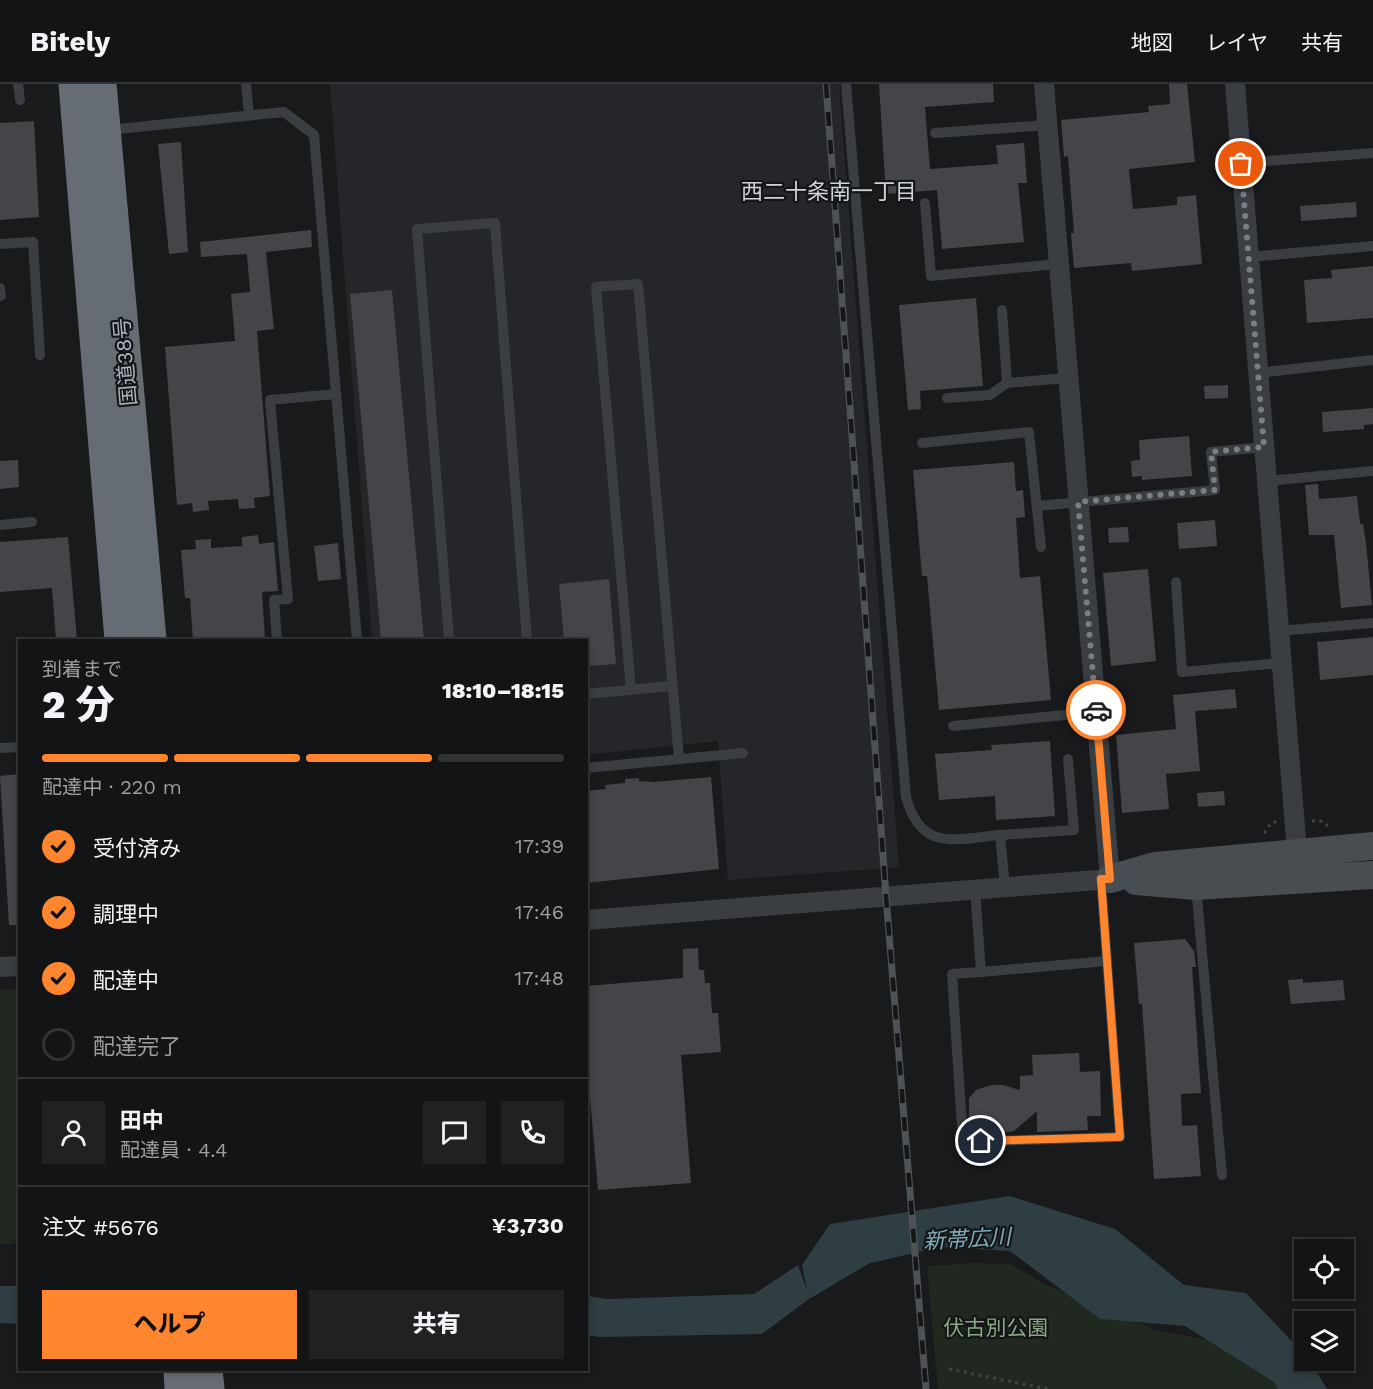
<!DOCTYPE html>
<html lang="ja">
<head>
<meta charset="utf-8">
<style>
  body { margin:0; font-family:"Work Sans","Noto Sans JP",sans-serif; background:#202122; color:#f1f3f6; height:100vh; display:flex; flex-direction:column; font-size:22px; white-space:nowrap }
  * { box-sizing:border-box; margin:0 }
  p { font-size:20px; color:#9d9ea0 }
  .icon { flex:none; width:33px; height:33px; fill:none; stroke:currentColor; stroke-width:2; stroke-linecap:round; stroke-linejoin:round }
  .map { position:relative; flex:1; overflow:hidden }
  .panel { position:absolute; left:18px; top:555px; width:570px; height:732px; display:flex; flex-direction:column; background:#131415; border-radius:0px; box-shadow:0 3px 9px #0003,0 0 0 2px #323334 }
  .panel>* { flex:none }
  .tools { position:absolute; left:1294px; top:1155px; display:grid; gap:12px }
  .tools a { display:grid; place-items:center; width:60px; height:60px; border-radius:0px; background:#131415; box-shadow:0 3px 9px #0003,0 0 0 2px #323334; font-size:30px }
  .pin { position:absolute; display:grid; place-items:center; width:51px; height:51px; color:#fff; margin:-26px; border:3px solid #fff; border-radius:50%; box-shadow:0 2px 6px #0007 }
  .courier { position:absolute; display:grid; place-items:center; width:60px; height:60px; margin:-30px; border:4px solid #ff852e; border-radius:50%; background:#fff; color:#222; box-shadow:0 2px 8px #0007 }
  .summary em { font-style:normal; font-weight:800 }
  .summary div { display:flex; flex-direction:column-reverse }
  .summary { display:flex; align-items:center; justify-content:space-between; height:102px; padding:0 24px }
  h1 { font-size:39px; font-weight:800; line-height:45px }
  .bar { display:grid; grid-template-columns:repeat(4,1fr); gap:9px 6px; align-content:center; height:72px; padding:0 24px }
  .bar i { height:8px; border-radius:4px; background:#323334 }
  .bar .current { background:#ff852e }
  .bar p { grid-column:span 4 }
  .line { display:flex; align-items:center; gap:15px; padding:0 24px; border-top:2px solid #323334 }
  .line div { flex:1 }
  .round { display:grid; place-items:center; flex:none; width:63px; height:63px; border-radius:0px; background:#202122 }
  ol { padding:0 24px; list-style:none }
  li { display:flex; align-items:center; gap:18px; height:66px }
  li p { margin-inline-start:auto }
  li .icon { padding:6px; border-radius:50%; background:#ff852e; color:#111; stroke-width:4 }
  li:last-child { color:#9d9ea0 }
  li i { width:33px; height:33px; border:3px solid #323334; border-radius:50% }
  .action { display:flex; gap:12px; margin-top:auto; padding:12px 24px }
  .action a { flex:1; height:69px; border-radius:0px; background:#ff852e; color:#111; font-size:24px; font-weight:800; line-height:69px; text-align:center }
  .action a+a { background:#202122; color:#f1f3f6 }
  header { display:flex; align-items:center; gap:36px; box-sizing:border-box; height:84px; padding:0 30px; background:#131415; border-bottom:2px solid #323334 }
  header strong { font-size:28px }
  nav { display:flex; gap:33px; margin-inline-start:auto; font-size:21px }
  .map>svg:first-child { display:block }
</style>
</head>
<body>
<header>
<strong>Bitely</strong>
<nav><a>地図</a><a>レイヤ</a><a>共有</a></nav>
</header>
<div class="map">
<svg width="1373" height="1305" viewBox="0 0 1373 1305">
  <rect width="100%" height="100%" fill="#191a1c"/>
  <!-- built -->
  <polygon fill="#252629" points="330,0 839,0 899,783 728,796 718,657 587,671 586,556 372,556"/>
  <!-- green -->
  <g fill="#20281f">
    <polygon points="19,905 19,1159 0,1161 0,906"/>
    <polygon points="973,1179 1010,1180 1046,1201 1156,1246 1229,1260 1289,1305 938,1305 927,1182"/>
  </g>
  <!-- water -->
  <g fill="#2e3e42">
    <polygon points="1010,1112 1115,1145 1184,1201 1246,1209 1305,1271 1305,1276 1310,1277 1327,1305 1278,1305 1274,1298 1185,1242 1100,1235 1010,1167 941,1163 870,1179 809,1215 762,1250 599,1253 587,1251 587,1212 608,1215 754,1210 798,1181 807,1206 802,1181 830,1140"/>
    <polygon points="0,1202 19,1202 19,1240 0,1239"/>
  </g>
  <!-- building -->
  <g fill="#434549">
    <polygon points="879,0 993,0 994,18 925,23 930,85 998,80 996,61 1024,59 1027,99 1018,99 1024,158 942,165 937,106 886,110"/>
    <polygon points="1169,0 1187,0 1195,78 1129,85 1133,125 1177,121 1177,113 1196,111 1202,180 1132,187 1131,179 1074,184 1071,149 1074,149 1068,72 1064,73 1061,36 1149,28 1148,22 1170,20"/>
    <polygon points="34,37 39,133 0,136 0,39"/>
    <polygon points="181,58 188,168 169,170 158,60"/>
    <polygon points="1356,118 1357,133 1301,137 1300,122"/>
    <polygon points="311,146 312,163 266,168 274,245 257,247 270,412 254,414 255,424 239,425 238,415 208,417 209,426 193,428 192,419 177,421 165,263 235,257 231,210 250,208 247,170 201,173 200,158"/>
    <polygon points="1373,182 1373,234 1307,239 1304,196 1332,194 1331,186"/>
    <polygon points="392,206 424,556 381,556 350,210"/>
    <polygon points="976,214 983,302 920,307 921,325 908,326 899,221"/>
    <polygon points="1228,301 1228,314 1205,315 1204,302"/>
    <polygon points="1373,324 1373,340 1364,341 1364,345 1323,348 1322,328"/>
    <polygon points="1189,352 1192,392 1142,396 1142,392 1132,393 1131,377 1140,376 1139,356"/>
    <polygon points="18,376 19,403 0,405 0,377"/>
    <polygon points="1014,378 1016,407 1023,406 1025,433 1016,434 1020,494 1040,492 1051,616 939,626 927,492 922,492 913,386"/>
    <polygon points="1318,400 1319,415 1357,412 1360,440 1363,440 1366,459 1372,521 1341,524 1334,451 1309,451 1305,401"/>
    <polygon points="1215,436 1217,462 1179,465 1177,439"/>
    <polygon points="1128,443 1129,458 1109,459 1108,444"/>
    <polygon points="258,451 259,460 274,458 278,507 262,508 265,556 193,556 190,514 185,514 181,466 196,465 195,456 211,455 211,464 242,462 242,453"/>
    <polygon points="68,453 77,556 56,556 52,504 0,508 0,458"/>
    <polygon points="338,459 341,495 318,497 314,462"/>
    <polygon points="1148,485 1156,577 1111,582 1103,489"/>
    <polygon points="609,495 616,580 586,582 586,556 564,556 559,500"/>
    <polygon points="1373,553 1373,591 1320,596 1317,558"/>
    <polygon points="1235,605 1237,624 1195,627 1200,687 1166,690 1169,725 1122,729 1116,651 1176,645 1173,611"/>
    <polygon points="1050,657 1055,732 996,736 995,712 939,716 935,670 992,666 991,661"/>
    <polygon points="20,690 20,841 9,841 0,692"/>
    <polygon points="711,693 719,785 586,799 586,707 606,705 605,701 625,699 625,695 639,694 639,697 654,698"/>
    <polygon points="1224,707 1225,721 1198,723 1197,709"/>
    <polygon points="1185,855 1194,867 1196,883 1192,883 1201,1009 1181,1010 1182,1042 1197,1041 1201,1092 1154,1095 1142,920 1139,920 1134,859"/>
    <polygon points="698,864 699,886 704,886 705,899 710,899 712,929 718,929 721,968 681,971 691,1099 598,1106 586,966 586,902 683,894 683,865"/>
    <polygon points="1303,895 1303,899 1343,896 1345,916 1291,920 1288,896"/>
    <polygon points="1079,969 1080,988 1100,987 1101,1032 1087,1032 1088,1046 1037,1048 1037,1027 1014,1047 1003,1049 1002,1045 984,1044 977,1041 969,1032 969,1014 976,1006 991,1001 1003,1001 1020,1006 1020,992 1033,991 1032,971"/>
  </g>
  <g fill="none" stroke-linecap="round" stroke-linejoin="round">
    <!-- path -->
    <g stroke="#404448" stroke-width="3" stroke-dasharray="3 4.5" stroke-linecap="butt">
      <polyline points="1312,737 1321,737 1328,742"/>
      <polyline points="1264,749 1272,738 1279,738"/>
      <polyline points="949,1285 1048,1305"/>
    </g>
    <!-- lane -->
    <g stroke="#3a3d41" stroke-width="10">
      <polyline points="18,0 20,16"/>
      <polyline points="246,0 249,31"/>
      <path d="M 846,0 L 906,713 C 921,768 954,755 1000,751 L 1005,803"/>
      <polyline points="108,46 284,28 314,51 357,556"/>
      <polyline points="935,49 1048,41"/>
      <polyline points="1241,79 1373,69"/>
      <polyline points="925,119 931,192 1058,180"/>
      <polyline points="0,160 33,158 40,271"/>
      <polyline points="1249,173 1373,162"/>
      <polyline points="0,204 1,212"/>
      <polyline points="1002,226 1007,299 1067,294"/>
      <polyline points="1258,289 1373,276"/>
      <polyline points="947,314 990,311 1007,299"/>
      <polyline points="922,359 1029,348 1041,463"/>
      <polyline points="1267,397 1373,387"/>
      <polyline points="1037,422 1215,406 1211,368 1264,363"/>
      <polyline points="0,441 32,438"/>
      <polyline points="1176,498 1182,588 1281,579"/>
      <polyline points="1279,547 1373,539"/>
      <polyline points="277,556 274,516 288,515 270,316 336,310"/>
      <polyline points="449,556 417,145 495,139 527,556"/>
      <polyline points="631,606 596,203 638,200 679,675"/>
      <polyline points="586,610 672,602"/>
      <polyline points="953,642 1096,628"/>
      <polyline points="0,664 20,663"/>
      <polyline points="586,684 743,669"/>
      <polyline points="1000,751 1074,746 1068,675"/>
      <polyline points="1196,802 1222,1091"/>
      <polyline points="975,805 981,888 1107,877"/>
      <polyline points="981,888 952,890 963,1058 1120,1053 1101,795"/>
    </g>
    <!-- street -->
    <g stroke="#3a3d41" stroke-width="20">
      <polyline points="1235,0 1297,768"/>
      <polyline points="586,836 1110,795 1044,0"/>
      <polyline points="0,883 20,882"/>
    </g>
    <!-- secondary -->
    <g stroke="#484d52" stroke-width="28">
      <polyline points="1110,795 1155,782 1373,762"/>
      <polyline points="1136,797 1196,802 1373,791"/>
    </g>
    <!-- highway -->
    <g stroke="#666c73" stroke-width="33">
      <polyline points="75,0 121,556"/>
      <polyline points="100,0 150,556"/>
      <polyline points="180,1286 181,1305"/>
      <polyline points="206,1286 208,1305"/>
    </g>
    <!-- rail casing -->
    <g stroke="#4d5256" stroke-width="7">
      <polyline id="rail" points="826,0 886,812 926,1305"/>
    </g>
    <!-- rail -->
    <use href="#rail" stroke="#141517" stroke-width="4.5" stroke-dasharray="14" stroke-linecap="butt"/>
  </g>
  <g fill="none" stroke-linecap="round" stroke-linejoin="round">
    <!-- done -->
    <polyline stroke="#787f84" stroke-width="6" stroke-dasharray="0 10.8" points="1096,626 1078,418 1215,406 1211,368 1264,363 1241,80"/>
    <!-- route -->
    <polyline stroke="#ff852e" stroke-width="8" points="981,1057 1120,1053 1101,795 1110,795 1096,626"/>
  </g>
  <g text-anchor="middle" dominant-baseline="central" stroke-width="4.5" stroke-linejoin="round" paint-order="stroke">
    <!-- street labels -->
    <g font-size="21" fill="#abb5bc" stroke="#141517">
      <text transform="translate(125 278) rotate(-95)">国道38号</text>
    </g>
    <!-- park labels -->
    <g font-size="21" fill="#88a981" stroke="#141517">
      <text x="996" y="1243">伏古別公園</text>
    </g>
    <!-- neighbourhood labels -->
    <g font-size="22" fill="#ccd2d8" stroke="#141517">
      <text x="829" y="107">西二十条南一丁目</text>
    </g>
    <!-- water labels -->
    <g font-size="22" font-style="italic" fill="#80adb9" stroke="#141517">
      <text transform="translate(967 1155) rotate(-3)">新帯広川</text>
    </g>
  </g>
</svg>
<div class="tools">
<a><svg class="icon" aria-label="locate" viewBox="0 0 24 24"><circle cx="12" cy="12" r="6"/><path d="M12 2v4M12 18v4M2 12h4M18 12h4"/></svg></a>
<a><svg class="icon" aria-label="layers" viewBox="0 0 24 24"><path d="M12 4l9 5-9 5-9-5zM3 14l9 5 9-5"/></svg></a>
</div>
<div class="pin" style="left:1241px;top:80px;background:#ea580c"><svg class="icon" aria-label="bag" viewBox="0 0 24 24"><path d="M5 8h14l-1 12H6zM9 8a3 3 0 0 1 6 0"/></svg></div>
<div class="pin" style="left:981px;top:1057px;background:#1f2937"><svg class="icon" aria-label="home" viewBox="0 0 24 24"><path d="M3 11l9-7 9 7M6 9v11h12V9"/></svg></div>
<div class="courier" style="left:1096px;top:626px"><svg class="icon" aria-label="car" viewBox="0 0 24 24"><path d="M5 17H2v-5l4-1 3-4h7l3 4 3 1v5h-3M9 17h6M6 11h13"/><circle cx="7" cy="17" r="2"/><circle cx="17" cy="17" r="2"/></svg></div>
<section class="panel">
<div class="summary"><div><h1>2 分</h1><p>到着まで</p></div><em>18:10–18:15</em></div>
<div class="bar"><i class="current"></i><i class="current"></i><i class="current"></i><i></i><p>配達中 · 220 m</p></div>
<ol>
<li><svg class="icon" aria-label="check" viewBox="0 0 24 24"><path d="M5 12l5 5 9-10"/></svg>受付済み<p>17:39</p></li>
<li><svg class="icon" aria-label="check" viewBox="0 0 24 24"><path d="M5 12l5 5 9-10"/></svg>調理中<p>17:46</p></li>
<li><svg class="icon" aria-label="check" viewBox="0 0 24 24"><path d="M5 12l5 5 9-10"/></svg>配達中<p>17:48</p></li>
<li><i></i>配達完了</li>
</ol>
<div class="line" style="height:108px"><a class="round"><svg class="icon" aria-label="person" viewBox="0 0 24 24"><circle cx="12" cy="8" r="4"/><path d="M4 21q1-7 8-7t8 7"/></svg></a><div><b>田中</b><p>配達員 · 4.4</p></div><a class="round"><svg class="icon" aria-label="chat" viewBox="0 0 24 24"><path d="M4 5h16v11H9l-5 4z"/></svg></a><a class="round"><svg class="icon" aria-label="phone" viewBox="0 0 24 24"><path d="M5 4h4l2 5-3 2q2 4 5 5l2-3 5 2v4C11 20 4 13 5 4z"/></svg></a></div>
<div class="line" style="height:78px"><div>注文 #5676</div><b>¥3,730</b></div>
<div class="action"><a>ヘルプ</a><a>共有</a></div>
</section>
</div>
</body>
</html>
